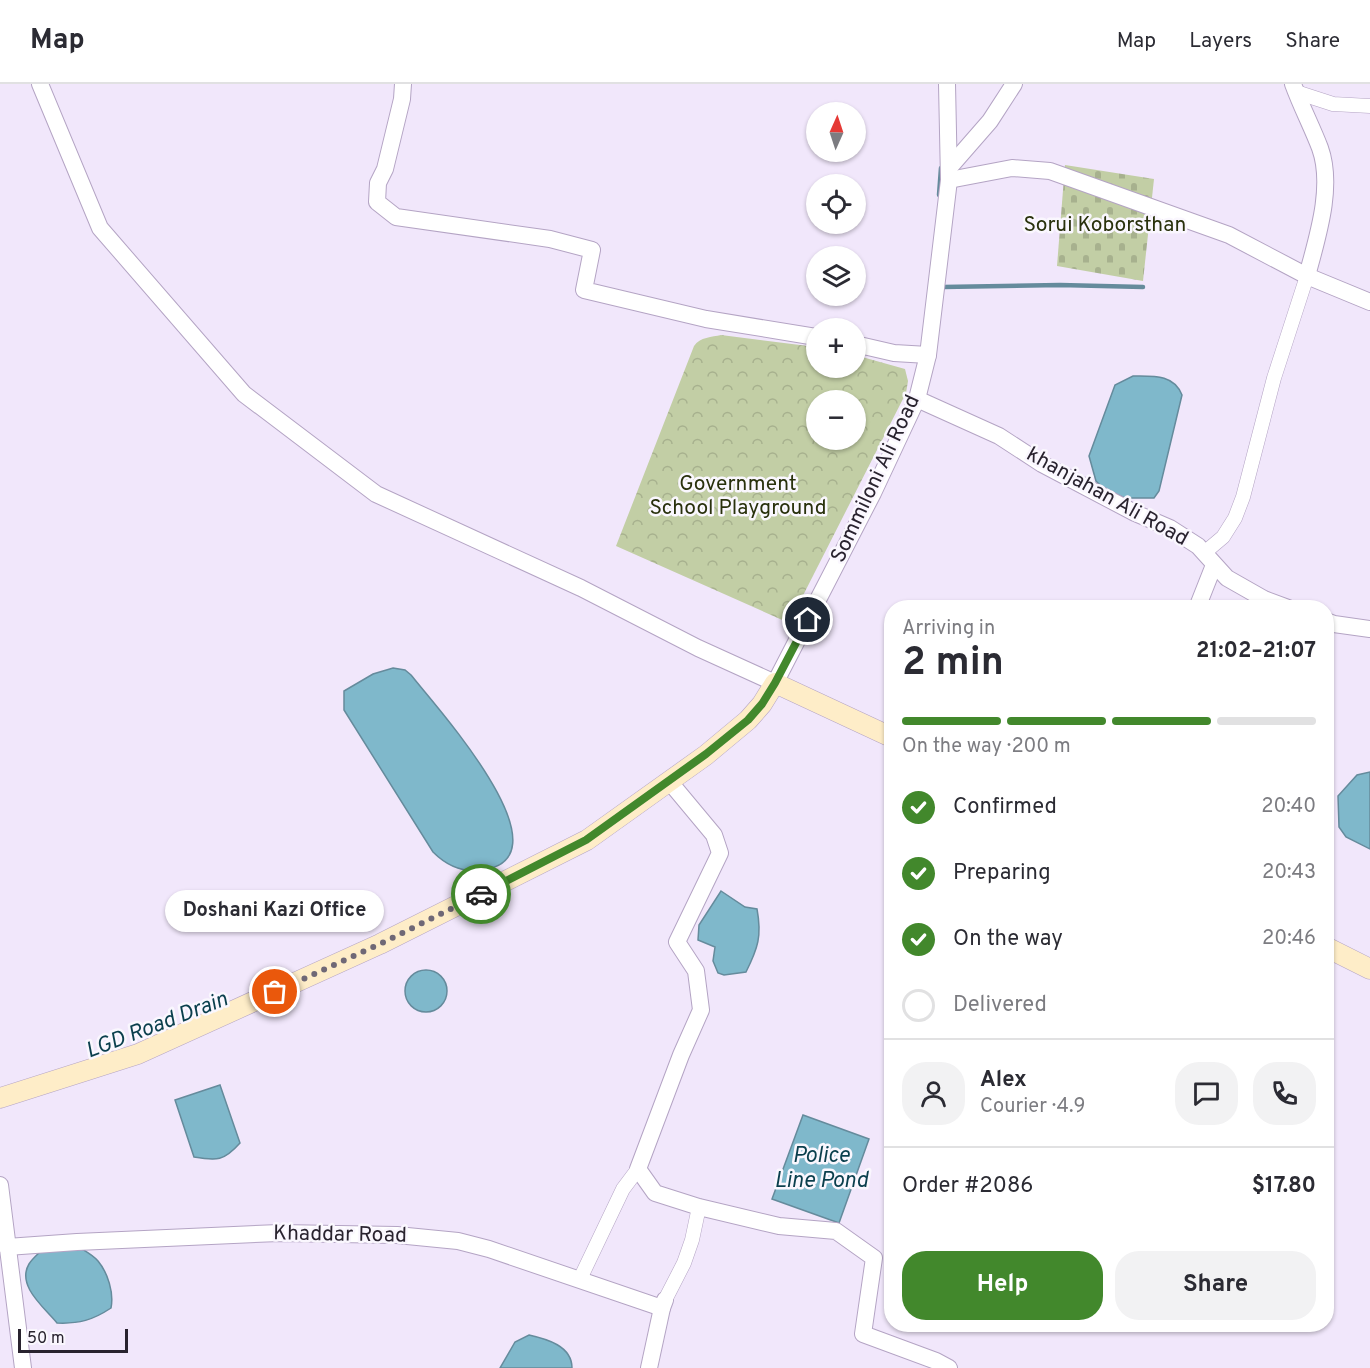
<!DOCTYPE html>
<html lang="en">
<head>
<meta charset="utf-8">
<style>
  body { margin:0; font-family:Overpass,sans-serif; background:#f2f2f3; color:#2b2b33; height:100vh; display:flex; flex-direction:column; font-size:22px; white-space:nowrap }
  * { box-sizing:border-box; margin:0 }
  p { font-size:20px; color:#7c7c81 }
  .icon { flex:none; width:33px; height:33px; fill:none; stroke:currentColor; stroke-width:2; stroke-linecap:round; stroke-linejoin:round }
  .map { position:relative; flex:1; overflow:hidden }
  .details { position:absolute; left:884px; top:516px; width:450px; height:732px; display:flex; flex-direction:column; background:#fff; border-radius:24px; box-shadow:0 2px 4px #0004 }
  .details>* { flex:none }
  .needle { width:39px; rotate:3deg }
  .fabs { position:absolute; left:806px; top:18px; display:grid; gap:12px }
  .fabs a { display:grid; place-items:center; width:60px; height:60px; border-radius:50%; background:#fff; box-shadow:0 2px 4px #0004; font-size:30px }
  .scale { position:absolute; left:18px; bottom:15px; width:110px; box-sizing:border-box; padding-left:6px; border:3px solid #29232f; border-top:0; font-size:16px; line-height:21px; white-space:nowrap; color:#29232f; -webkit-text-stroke:4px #faf7fe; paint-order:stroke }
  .pin { position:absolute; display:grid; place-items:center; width:51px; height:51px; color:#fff; margin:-26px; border:3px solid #fff; border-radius:50%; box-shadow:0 2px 6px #0007 }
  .courier { position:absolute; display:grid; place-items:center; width:60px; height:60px; margin:-30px; border:4px solid #42882c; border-radius:50%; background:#fff; color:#222; box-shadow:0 2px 8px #0007 }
  .bubble { position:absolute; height:42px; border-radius:21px; background:#fff; box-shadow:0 2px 4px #0004; font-size:20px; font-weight:700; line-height:42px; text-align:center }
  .overview em { font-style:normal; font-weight:700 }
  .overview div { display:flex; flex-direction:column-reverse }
  .overview { display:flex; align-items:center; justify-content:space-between; height:102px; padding:0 18px }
  h1 { font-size:39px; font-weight:700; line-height:45px }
  .bar { display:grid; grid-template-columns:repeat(4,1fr); gap:9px 6px; align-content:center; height:72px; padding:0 18px }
  .bar i { height:8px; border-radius:4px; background:#e1e1e2 }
  .bar .on { background:#42882c }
  .bar p { grid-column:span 4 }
  .line { display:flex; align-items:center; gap:15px; padding:0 18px; border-top:2px solid #e1e1e2 }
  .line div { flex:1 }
  .round { display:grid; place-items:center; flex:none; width:63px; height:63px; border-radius:24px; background:#f2f2f3 }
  ol { padding:0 18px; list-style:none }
  li { display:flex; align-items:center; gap:18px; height:66px }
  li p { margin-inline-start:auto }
  li .icon { padding:6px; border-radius:50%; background:#42882c; color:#fff; stroke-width:4 }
  li:last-child { color:#7c7c81 }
  li i { width:33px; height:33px; border:3px solid #e1e1e2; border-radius:50% }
  .action { display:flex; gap:12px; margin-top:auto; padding:12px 18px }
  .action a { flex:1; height:69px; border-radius:24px; background:#42882c; color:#fff; font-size:24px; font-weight:700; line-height:69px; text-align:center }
  .action a+a { background:#f2f2f3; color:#2b2b33 }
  header { display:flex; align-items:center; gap:36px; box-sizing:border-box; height:84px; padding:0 30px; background:#fff; border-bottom:2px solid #e1e1e2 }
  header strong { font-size:28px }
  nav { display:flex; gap:33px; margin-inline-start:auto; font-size:21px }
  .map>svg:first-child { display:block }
</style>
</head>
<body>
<header>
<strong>Map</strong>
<nav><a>Map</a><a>Layers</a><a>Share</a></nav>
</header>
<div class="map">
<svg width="1370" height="1284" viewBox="0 0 1370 1284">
  <defs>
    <pattern id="cemetery-stones" width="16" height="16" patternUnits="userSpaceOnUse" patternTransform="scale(1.5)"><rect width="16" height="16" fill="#c2cea5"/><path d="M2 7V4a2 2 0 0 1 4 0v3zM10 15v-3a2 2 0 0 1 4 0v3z" fill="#a7b18e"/></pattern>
    <pattern id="park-crowns" width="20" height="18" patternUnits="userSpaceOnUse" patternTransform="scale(1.5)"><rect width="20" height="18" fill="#c2cea5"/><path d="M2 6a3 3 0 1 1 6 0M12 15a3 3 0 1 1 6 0" fill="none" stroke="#a7b18e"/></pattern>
  </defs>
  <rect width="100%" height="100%" fill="#f1e7fb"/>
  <!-- cemetery -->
  <polygon fill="url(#cemetery-stones)" points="1065,81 1154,95 1143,197 1057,182"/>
  <!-- park -->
  <path fill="url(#park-crowns)" fill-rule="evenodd" d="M 721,251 L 816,263 L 816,284 L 855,284 L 855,271 L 905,285 L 908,297 L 906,309 L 789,539 L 616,462 L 694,262 C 700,253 712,253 721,251 ZM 816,316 L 855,316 L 855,356 L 816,356 Z"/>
  <!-- water -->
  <g fill="#7fb8cb" stroke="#658b9c" stroke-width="1.5">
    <path d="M 1133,292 C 1153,292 1174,290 1182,311 L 1159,407 L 1154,414 L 1125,414 L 1104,405 L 1096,397 L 1089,372 L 1115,301 Z"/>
    <path d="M 393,584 L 405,586 L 411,591 C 433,619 574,774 482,786 C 462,789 447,782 433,768 L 344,626 L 344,607 L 373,590 Z"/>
    <polygon points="1370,688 1370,765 1346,753 1339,743 1338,712 1357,691"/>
    <path d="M 721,807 L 745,823 L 757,825 C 762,852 758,864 746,888 L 724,891 L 718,889 L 713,877 L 715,863 L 698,856 L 699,841 Z"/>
    <circle cx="426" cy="907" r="21"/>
    <path d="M 220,1001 L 240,1059 C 224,1077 217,1077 194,1073 L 175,1016 Z"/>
    <polygon points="803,1031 869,1055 839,1139 772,1115"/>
    <path d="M 82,1165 C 87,1168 94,1172 98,1177 C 108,1189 114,1209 111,1224 C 93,1236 79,1240 57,1239 C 45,1224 16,1202 29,1180 C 32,1175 38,1170 42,1166 Z"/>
    <path d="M 529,1251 C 547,1255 572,1262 572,1284 L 500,1284 L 515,1258 Z"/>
  </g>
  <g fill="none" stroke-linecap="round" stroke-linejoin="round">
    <!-- stream -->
    <g stroke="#658b9c" stroke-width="4.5">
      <polyline points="939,111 941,84"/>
      <polyline points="943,203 1060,201 1143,203"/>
    </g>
    <!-- minor casing -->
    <g stroke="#b4a4c4" stroke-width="15">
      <g id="minor">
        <polyline points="1296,8 1333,20 1370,22"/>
        <polyline points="1204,469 1223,453 1235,434 1243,413 1274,294 1307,192"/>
        <polyline points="580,1195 623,1105 638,1085"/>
        <polyline points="665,1216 684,1179 692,1156 699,1123"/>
      </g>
    </g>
    <!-- tertiary casing -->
    <g stroke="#b4a4c4" stroke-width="18">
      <g id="tertiary">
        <polyline points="40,0 100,144 244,310 376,410 581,504 698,564 775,599 873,409 917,315 928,271 949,96 947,0"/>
        <polyline points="403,0 402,15 385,85 378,99 377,118 396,133 550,155 592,166 584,206 706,235 816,253"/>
        <path d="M 1293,0 C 1301,22 1312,43 1320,64 C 1334,103 1317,154 1307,192"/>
        <polyline points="949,84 990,37 1014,0"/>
        <polyline points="949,96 1012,84 1050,87 1229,151 1307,192 1370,218"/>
        <polyline points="855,260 894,269 928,271"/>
        <polyline points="917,315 999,352 1042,380 1135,429 1170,444 1198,462 1227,494 1264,515 1288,524"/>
        <polyline points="1197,524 1214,481"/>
        <polyline points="1326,537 1334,540 1370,545"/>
        <polyline points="669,697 714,751 720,769 677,858 696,887 701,926 681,971 638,1085 655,1109 699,1123 779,1142 836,1147 874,1174 863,1250 936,1277 949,1284"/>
        <polyline points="0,1101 23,1284"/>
        <polyline points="7,1163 77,1158 279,1149 397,1151 458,1157 489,1165 662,1224 665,1216"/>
        <polyline points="649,1284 662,1224"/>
      </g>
    </g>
    <!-- secondary casing -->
    <g stroke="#b4a4c4" stroke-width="21">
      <g id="secondary">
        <polyline points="1326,863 1370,885"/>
        <polyline points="0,1014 138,970 380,860 587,756 706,671 748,636 762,620 775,599 891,653"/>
      </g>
    </g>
    <!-- minor -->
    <use href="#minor" stroke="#fff" stroke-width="14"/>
    <!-- tertiary -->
    <use href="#tertiary" stroke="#fff" stroke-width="16"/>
    <!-- secondary -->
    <use href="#secondary" stroke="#feedc8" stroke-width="20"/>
  </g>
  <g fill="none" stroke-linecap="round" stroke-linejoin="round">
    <!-- done -->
    <polyline stroke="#6f6876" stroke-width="6" stroke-dasharray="0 10.8" points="275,908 380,860 481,810"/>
    <!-- route -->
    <polyline stroke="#42882c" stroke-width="8" points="481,810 586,756 706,670 748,636 762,620 775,599 808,536"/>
  </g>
  <g text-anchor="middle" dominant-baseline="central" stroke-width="5" stroke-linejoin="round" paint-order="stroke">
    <!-- park labels -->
    <g font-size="21" fill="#29310c" stroke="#faf7fe">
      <text x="1105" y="141">Sorui Koborsthan</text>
      <text x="738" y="400">Government<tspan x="738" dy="24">School Playground</tspan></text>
    </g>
    <!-- street labels -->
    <g font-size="21" fill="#29232f" stroke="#faf7fe">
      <text transform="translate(876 395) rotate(-65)">Sommiloni Ali Road</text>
      <text transform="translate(1107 413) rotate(29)">khanjahan Ali Road</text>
      <text transform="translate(340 1151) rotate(1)">Khaddar Road</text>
    </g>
    <!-- water labels -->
    <g font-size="22" font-style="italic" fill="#0a3f4d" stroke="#faf7fe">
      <text transform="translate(157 942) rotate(-21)">LGD Road Drain</text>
      <text x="821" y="1072">Police<tspan x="821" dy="25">Line Pond</tspan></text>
    </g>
  </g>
</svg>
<div class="fabs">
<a><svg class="needle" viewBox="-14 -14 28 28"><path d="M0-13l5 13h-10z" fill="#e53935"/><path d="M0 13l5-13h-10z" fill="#7c7c81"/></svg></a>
<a><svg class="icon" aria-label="locate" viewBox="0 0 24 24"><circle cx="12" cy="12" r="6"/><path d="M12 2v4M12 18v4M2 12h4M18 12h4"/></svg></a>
<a><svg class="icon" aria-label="layers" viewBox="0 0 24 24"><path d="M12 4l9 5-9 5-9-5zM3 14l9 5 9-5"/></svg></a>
<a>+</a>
<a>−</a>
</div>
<div class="scale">50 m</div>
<div class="pin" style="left:275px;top:908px;background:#ea580c"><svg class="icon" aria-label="bag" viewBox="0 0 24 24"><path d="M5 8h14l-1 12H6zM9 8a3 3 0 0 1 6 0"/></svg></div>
<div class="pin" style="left:808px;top:536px;background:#1f2937"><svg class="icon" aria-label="home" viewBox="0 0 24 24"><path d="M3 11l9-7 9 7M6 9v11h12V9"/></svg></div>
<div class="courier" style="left:481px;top:810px"><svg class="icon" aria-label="car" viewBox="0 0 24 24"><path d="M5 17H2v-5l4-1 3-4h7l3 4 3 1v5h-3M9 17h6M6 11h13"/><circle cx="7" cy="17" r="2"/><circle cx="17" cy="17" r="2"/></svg></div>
<div class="bubble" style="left:165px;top:806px;width:219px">Doshani Kazi Office</div>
<section class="details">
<div class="overview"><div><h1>2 min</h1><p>Arriving in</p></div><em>21:02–21:07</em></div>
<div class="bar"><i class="on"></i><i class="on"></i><i class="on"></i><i></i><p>On the way · 200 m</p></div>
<ol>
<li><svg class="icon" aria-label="check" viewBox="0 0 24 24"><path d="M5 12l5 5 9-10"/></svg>Confirmed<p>20:40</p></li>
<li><svg class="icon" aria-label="check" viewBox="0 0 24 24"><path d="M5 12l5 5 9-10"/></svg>Preparing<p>20:43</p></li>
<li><svg class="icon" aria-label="check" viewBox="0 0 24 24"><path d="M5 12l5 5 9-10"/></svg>On the way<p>20:46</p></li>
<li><i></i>Delivered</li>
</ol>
<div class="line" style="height:108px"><a class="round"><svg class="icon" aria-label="person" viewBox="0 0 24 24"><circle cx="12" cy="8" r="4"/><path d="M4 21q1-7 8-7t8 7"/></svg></a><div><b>Alex</b><p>Courier · 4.9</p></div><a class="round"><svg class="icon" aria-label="chat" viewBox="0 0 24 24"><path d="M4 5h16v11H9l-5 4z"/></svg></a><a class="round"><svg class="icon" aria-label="phone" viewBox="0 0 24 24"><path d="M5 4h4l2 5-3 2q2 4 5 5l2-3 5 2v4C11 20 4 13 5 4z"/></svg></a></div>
<div class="line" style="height:78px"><div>Order #2086</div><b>$17.80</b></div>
<div class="action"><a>Help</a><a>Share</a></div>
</section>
</div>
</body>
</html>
